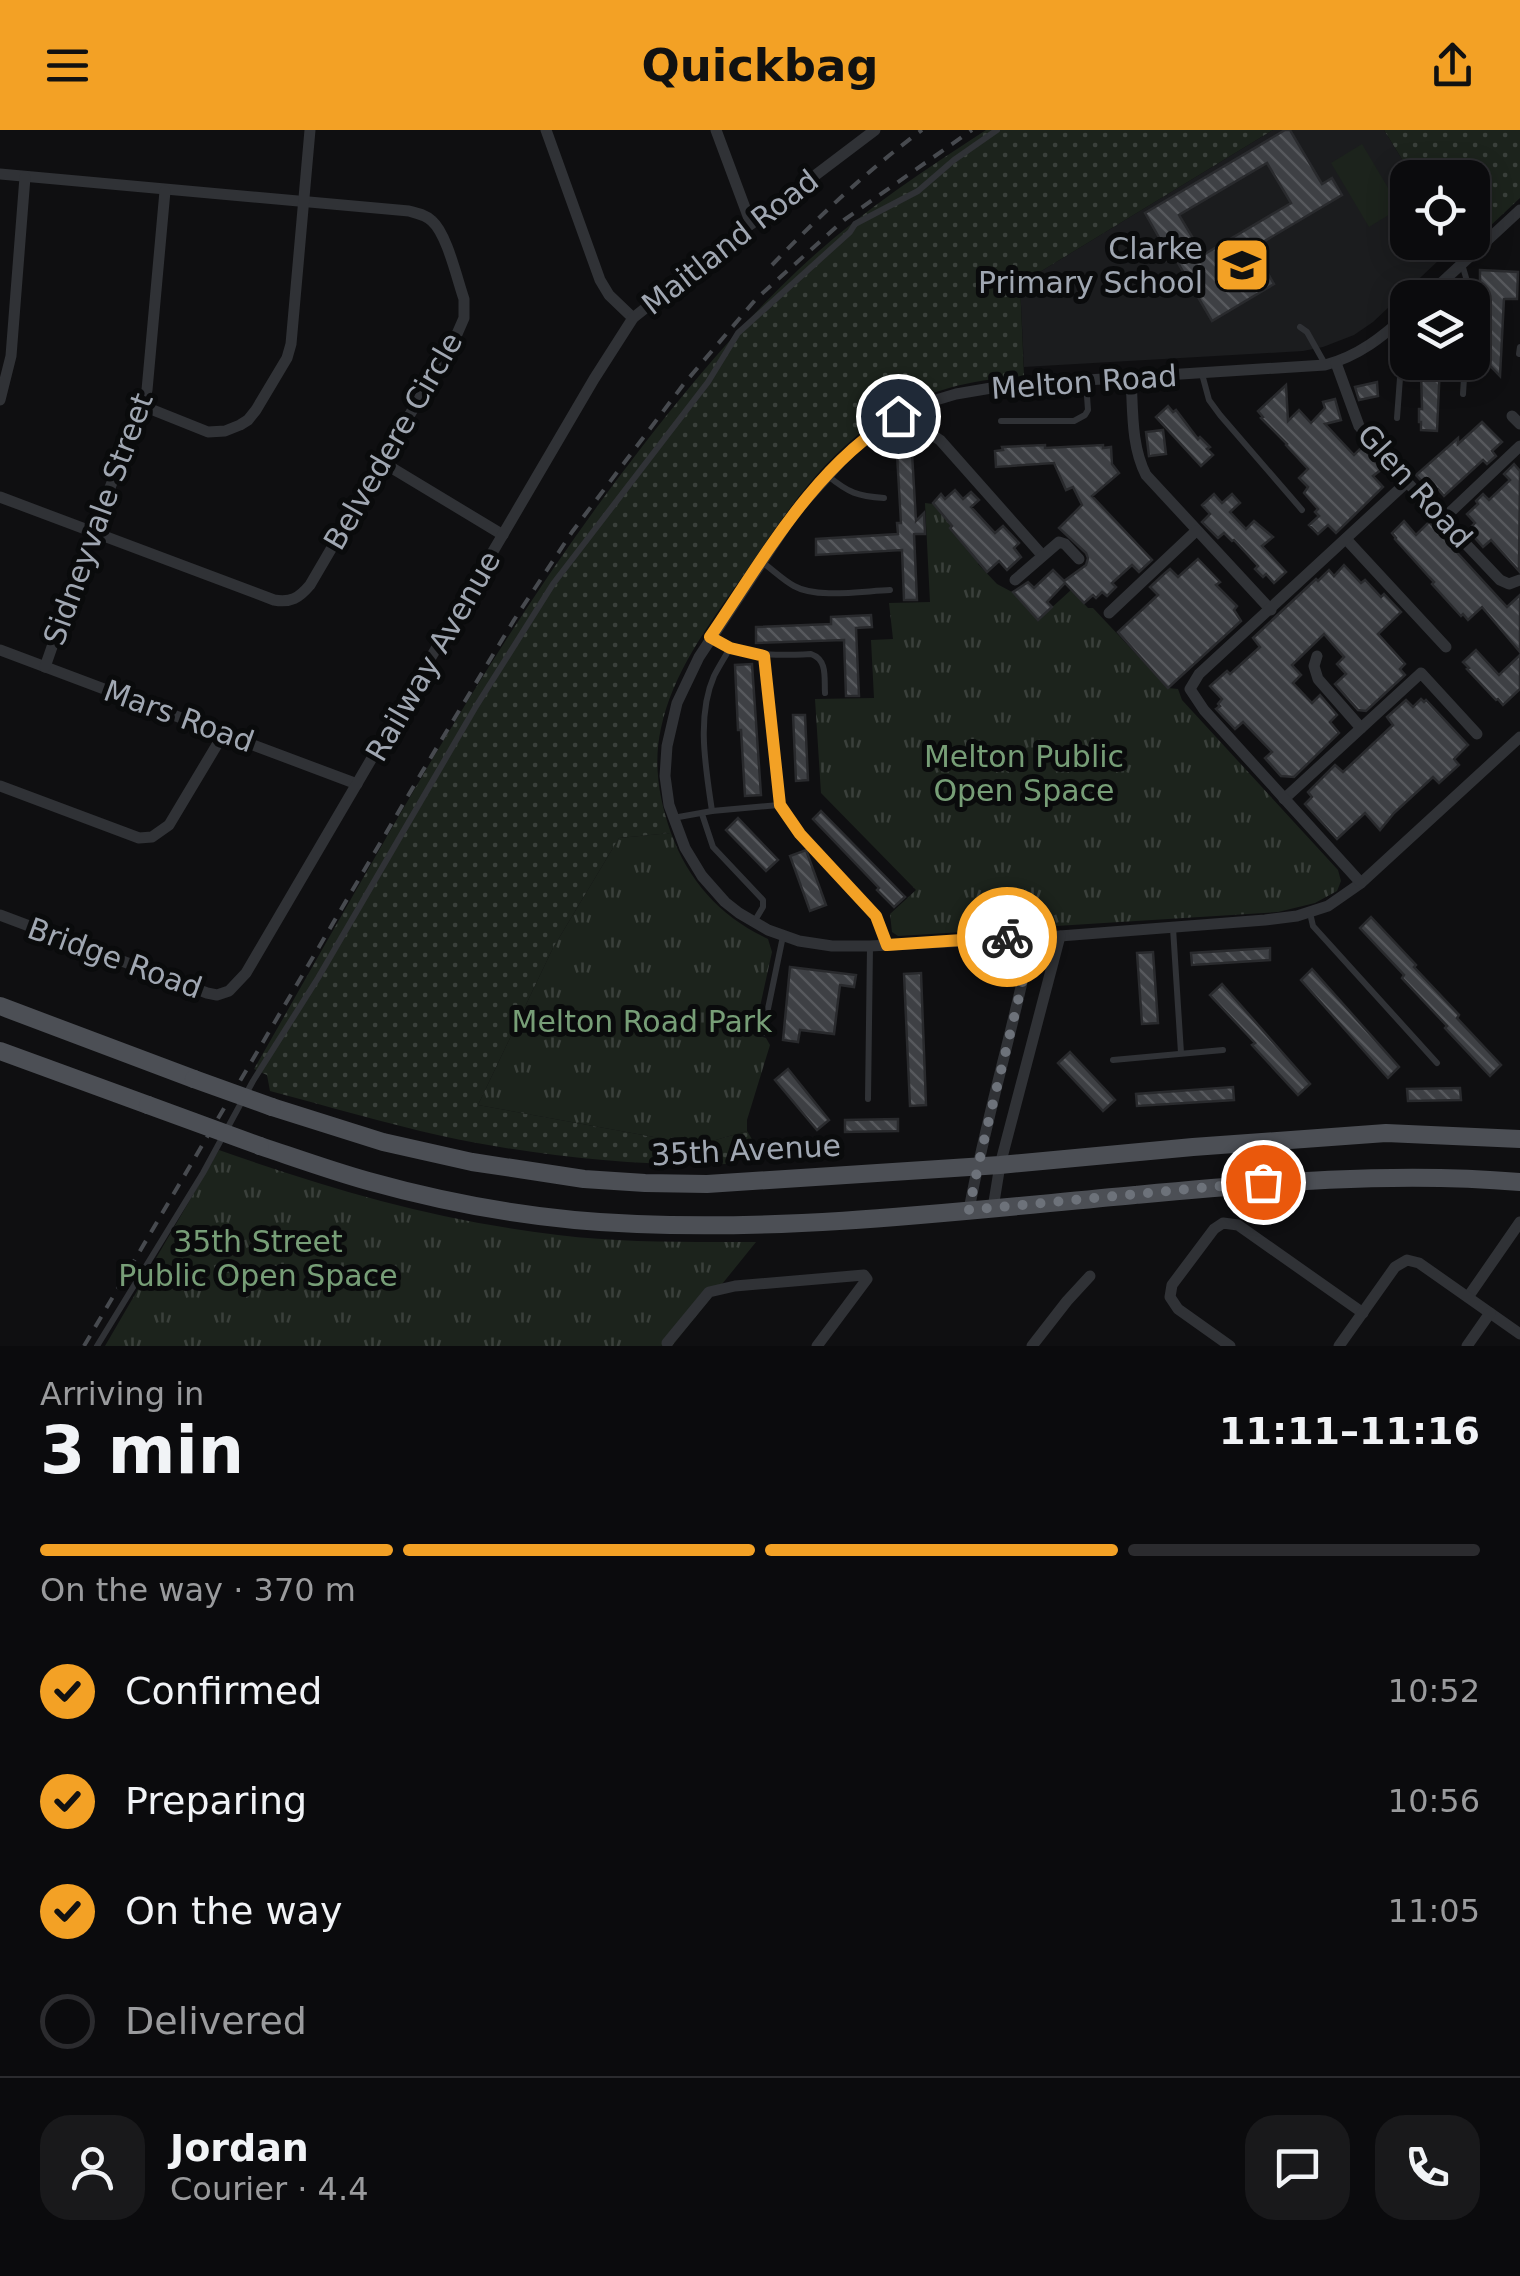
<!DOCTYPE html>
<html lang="en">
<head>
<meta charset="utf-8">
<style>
  body { margin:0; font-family:"DejaVu Sans",sans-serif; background:#19191b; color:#f1f3f6; height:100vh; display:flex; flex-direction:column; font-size:38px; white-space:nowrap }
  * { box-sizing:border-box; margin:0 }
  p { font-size:32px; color:#9a9b9d }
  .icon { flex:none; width:55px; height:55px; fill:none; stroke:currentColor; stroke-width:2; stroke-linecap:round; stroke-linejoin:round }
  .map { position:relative; height:1216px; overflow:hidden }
  .side { display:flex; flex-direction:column; background:#0b0b0d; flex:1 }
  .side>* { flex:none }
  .fabs { position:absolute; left:1390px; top:30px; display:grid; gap:20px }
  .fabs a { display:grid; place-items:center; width:100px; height:100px; border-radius:20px; background:#0b0b0d; box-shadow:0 5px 25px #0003,0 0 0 2px #2b2b2e; font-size:50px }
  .pin { position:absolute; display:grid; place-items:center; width:85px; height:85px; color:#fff; margin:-42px; border:5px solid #fff; border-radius:50%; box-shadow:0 2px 10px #0007 }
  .courier { position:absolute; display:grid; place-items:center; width:100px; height:100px; margin:-50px; border:8px solid #f3a125; border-radius:50%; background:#fff; color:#222; box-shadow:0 2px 12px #0007 }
  .summary em { font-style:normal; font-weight:700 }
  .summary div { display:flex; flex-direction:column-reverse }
  .summary { display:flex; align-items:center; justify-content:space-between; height:170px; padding:0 40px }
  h1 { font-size:65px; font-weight:700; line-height:75px }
  .bar { display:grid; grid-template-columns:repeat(4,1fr); gap:15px 10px; align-content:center; height:120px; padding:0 40px }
  .bar i { height:12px; border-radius:8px; background:#2b2b2e }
  .bar .on { background:#f3a125 }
  .bar p { grid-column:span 4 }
  .line { display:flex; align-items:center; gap:25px; padding:0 40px; border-top:2px solid #2b2b2e }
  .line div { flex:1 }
  .round { display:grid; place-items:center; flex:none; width:105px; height:105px; border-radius:30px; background:#19191b }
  ol { padding:0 40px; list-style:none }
  li { display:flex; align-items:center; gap:30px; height:110px }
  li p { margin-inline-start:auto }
  li .icon { padding:10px; border-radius:50%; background:#f3a125; color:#111; stroke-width:4 }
  li:last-child { color:#9a9b9d }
  li i { width:55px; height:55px; border:5px solid #2b2b2e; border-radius:50% }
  header { display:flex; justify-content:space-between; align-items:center; height:130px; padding:0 40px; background:#f3a125; color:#111; font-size:45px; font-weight:700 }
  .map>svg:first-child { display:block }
</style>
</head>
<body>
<header><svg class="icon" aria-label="menu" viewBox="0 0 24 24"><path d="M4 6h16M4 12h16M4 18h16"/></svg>Quickbag<svg class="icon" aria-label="share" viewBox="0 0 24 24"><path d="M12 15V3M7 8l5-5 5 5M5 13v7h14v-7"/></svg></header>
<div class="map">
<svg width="1520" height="1216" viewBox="0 0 1520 1216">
  <defs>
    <pattern id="grass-dots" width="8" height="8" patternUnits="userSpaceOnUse" patternTransform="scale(2.5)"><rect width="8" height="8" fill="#1c231c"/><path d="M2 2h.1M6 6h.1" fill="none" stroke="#3a403b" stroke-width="1.8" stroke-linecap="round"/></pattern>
    <pattern id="park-tufts" width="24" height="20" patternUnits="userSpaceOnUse" patternTransform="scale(2.5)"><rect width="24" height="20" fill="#1c231c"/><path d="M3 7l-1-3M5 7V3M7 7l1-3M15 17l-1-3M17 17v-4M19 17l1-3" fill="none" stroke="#3a403b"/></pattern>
    <pattern id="building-back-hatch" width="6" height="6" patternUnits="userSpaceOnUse" patternTransform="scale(2.5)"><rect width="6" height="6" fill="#3e4044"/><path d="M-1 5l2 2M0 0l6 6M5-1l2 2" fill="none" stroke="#57595d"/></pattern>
  </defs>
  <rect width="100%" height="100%" fill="#0f0f11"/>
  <!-- built -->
  <polygon fill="#1b1c1e" points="1273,0 1384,0 1413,47 1408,48 1408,112 1452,113 1454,116 1373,192 1354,205 1323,217 1303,221 1024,237 1020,154"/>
  <!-- grass -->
  <g fill="url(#grass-dots)">
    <path d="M 986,0 L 1273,0 L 1020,154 L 1024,246 C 975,249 929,259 886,285 C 822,324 781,390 740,450 C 709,494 672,544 661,598 C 653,634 659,669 671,703 L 619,708 L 553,818 L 478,975 L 698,1015 L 747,1001 L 753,1011 L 726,1034 C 636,1037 530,1025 442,1006 C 384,993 327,976 270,961 L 267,945 L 254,939 C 375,729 489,514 638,322 C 687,258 739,196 798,140 C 855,86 920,43 986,0 Z"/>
    <polygon points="1384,0 1520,0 1520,68 1473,112 1472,48 1413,47"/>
  </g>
  <!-- park -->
  <g fill="url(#park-tufts)">
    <polygon points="925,373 933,374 951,395 949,398 979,432 978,434 997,454 1012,462 1038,490 1071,460 1088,478 1093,478 1168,558 1178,559 1182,570 1338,740 1341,751 1337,761 1315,773 1278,782 898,806 892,802 890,784 916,760 821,663 815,569 874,568 871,510 893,509 889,473 930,472"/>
    <path d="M 671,703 C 689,752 721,787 768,809 L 772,822 L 754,904 L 766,908 L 770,915 L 747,990 L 747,1001 L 698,1015 L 478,975 L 553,818 L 619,708 Z"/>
    <path d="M 219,1020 C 332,1060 440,1091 558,1105 C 624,1113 690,1112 756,1112 L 672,1216 L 105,1216 Z"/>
  </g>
  <!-- pitch -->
  <polygon fill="#1c231c" points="1362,14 1400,78 1369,97 1331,33"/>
  <!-- building -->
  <g fill="url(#building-back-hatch)" stroke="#292a2d" stroke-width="2.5" fill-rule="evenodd">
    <path d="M 1285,0 L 1290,0 L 1322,54 L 1332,48 L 1342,65 L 1253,118 L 1274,154 L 1212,191 L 1174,126 L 1166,131 L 1156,114 L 1161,111 L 1145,83 ZM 1267,33 L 1291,73 L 1203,125 L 1179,85 Z"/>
    <polygon points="1480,140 1518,142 1517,169 1504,169 1500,246 1475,220 1485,221 1484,169 1480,169"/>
    <polygon points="1424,234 1440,235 1437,301 1421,300 1421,292 1419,292 1419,279 1422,279 1421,242 1423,242"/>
    <polygon points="1377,252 1378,266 1359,270 1355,257"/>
    <polygon points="1286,255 1288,291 1299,280 1311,293 1325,278 1323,272 1335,269 1341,290 1325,294 1354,325 1362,317 1382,339 1373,346 1383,357 1336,403 1328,395 1318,404 1309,395 1319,386 1315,382 1318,379 1304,363 1308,357 1299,348 1308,339 1286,315 1287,314 1261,288 1263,287 1258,281"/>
    <polygon points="1168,276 1173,282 1176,280 1198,309 1200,307 1210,317 1207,319 1213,325 1201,336 1156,287"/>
    <polygon points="1482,292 1502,312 1492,321 1496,326 1487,334 1483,330 1444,366 1438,359 1432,362 1416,345 1458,308 1458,314"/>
    <polygon points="1163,300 1166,324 1149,326 1146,302"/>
    <polygon points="1045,315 1045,318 1103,315 1103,318 1111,317 1112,334 1119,343 1092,366 1152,430 1139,442 1132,435 1112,453 1116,457 1107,466 1102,462 1096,468 1093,465 1084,473 1065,453 1047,472 1052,477 1038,490 1013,462 1028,452 1034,458 1053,440 1064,451 1086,435 1088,428 1086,423 1059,398 1082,375 1073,357 1066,360 1054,333 996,337 995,321 1003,320 1002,317"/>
    <polygon points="912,323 916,391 924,383 925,404 914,404 917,470 904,470 902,420 816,425 816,409 898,404 897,393 901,393 897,324"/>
    <polygon points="1514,334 1520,341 1519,441 1491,410 1483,417 1468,400 1475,393 1467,384 1478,374 1476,371 1483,364 1489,370 1510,350 1504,344"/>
    <polygon points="955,360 963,369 971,362 979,370 971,377 995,403 1003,396 1019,413 1014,418 1021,427 1007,440 999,431 987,442 950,398 952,396 933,373 941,364 945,369"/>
    <polygon points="1214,364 1222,373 1232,364 1240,373 1230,382 1246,399 1254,391 1273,407 1262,416 1286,442 1274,453 1266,444 1263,447 1255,439 1258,436 1234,410 1232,411 1224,403 1218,408 1202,392 1210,384 1202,375"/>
    <polygon points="1404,391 1416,405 1429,392 1507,477 1520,465 1520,522 1482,477 1468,490 1463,484 1461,486 1432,454 1434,452 1429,447 1395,409 1396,408 1392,403"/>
    <polygon points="1198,429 1220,452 1216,455 1237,476 1234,480 1241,491 1168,558 1118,502 1158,465 1150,457 1164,444 1170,439 1178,447"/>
    <polygon points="1344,435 1361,453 1365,450 1381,467 1384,464 1401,482 1378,504 1405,534 1400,539 1405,545 1366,581 1358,580 1335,554 1346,544 1337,534 1344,527 1324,504 1292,535 1301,545 1293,553 1312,573 1320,565 1337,585 1330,592 1339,603 1294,647 1281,646 1265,628 1272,622 1243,592 1235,599 1216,579 1220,576 1218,574 1222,569 1210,556 1227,541 1230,544 1260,517 1253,508 1316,449 1318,451 1329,440 1334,446"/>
    <polygon points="871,485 872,497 856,498 859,566 846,566 844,510 756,513 756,497 831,494 831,487"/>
    <polygon points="1476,520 1499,545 1520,525 1520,559 1503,575 1498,569 1496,570 1467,539 1469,538 1463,532"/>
    <polygon points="752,534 761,665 745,666 741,600 738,600 735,535"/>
    <polygon points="1421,569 1424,572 1426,570 1468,615 1454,629 1459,635 1439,653 1433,647 1394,683 1380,700 1365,683 1337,709 1305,674 1312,667 1308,662 1335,635 1343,642 1393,595 1387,587 1406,570 1413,577"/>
    <polygon points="793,585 805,585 808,650 796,651"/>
    <polygon points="821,681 905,767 894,777 877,760 879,758 813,689"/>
    <polygon points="738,688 778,730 766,741 726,700"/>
    <polygon points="806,720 826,775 810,781 790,726"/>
    <polygon points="1371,787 1416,835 1414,837 1459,885 1457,888 1501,935 1490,946 1445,898 1447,896 1402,848 1404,845 1360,798"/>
    <polygon points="1270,818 1270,830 1192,835 1191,823"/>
    <polygon points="1153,822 1158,893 1142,894 1137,823"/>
    <polygon points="790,837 856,845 854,857 840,855 834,904 800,900 798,912 783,910"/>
    <polygon points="1312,839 1399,937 1388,948 1301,850"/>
    <polygon points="921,843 926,975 910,976 904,844"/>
    <polygon points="1222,854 1310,954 1298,965 1252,915 1255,913 1210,865"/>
    <polygon points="1070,922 1115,970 1103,981 1058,933"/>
    <polygon points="788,939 829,990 817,1000 775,950"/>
    <polygon points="1233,957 1234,970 1137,976 1136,964"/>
    <polygon points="1460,958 1461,970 1408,971 1407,959"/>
    <polygon points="898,989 898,1001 845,1002 845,990"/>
  </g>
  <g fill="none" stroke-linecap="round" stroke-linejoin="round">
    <!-- lane -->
    <g stroke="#303236" stroke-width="6">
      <polyline points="1462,134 1467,151 1467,168"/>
      <polyline points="1300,197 1307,202 1325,234"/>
      <polyline points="1519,224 1520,217"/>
      <polyline points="1202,244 1209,270 1220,285 1302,380"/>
      <polyline points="1463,264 1465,232"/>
      <polyline points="1397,288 1402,221 1398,195"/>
      <polyline points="1001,291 1074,291 1085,285 1088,280 1086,252"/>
      <path d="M 828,346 C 849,363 857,366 884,368"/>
      <path d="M 762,432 C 773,440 783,450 794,456 C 817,469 863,461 890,460"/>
      <path d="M 711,508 C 748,527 772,526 811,524 C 828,530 824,548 825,563"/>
      <polyline points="779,675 787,689 876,786 887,815"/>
      <path d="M 712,681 C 706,639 696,587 714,546 C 719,536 725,527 730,518"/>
      <polyline points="702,684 713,717 763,770 763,777 754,792"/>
      <polyline points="673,688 712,681 779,675 764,526"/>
      <polyline points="1310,783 1313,796 1437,933"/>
      <polyline points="1173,798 1181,923"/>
      <polyline points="763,903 783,806"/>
      <polyline points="1113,930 1223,920"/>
      <polyline points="868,969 870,817"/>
      <polyline points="97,1216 203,1043 253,951 318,848 475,578 553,454 708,252 738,203 850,102 855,94 918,61 954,30 997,0"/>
    </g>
    <!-- street -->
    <g stroke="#303236" stroke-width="11">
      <polyline points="546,0 600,150 609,165 633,188"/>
      <polyline points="716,0 751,94"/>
      <path d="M 0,44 L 409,81 C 417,83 426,85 432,91 C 447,104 457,149 464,169 L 464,188 L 457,204 L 310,455 C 299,468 291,473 274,470 L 0,367"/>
      <polyline points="1425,168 1520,80"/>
      <path d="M 1408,184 C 1382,207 1359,226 1325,235 L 1009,255 L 956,264 L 926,273 L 898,286 L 853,318 L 795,382 L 699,527 L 677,573 L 667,616 L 665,646 L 669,675 L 685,718 L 702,746 L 725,772 L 739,783 L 768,800 L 799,811 L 832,816 L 870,816 L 1060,806 L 1265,790 L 1297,786 L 1328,776 L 1361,753 L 1520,607"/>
      <polyline points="1336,233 1359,296 1407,352 1500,450 1509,454 1520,450"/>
      <path d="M 1131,248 C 1133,280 1131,316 1146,345 L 1271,480"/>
      <polyline points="0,270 11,226 25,47"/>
      <polyline points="143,276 208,302 225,301 240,295 248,290 256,280 287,228 291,214 310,0"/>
      <path d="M 914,278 C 920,290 929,304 940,310 L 1042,425"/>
      <polyline points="1512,286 1520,294"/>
      <polyline points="382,332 503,405"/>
      <polyline points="1443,389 1520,316"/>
      <polyline points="1346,409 1446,517"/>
      <polyline points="1015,450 1059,412 1065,414 1079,429"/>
      <polyline points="1109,483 1196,401"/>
      <polyline points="0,520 357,654"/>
      <polyline points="1317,526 1314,536 1318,549 1361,598"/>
      <polyline points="45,537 92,402 143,276 147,260 165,61"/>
      <polyline points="0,656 139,708 152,707 169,695 224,603"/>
      <polyline points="1284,669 1421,543 1477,604"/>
      <polyline points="1361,753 1204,580 1190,559 1199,544 1407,352"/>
      <polyline points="0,785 207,863 217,865 229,861 246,843 594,249 633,188 751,94 875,0"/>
      <polyline points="993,1078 1000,1035 1060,806"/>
      <path d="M 969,1080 C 986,987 1014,898 1032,806"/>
      <polyline points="1468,1167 1520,1092"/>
      <polyline points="667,1213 709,1162 735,1156 864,1145 867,1149 817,1216"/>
      <polyline points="1032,1216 1067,1171 1090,1146"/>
      <polyline points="1230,1216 1178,1179 1170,1167 1172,1155 1214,1099 1223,1093 1238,1095 1363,1183"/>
      <polyline points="1339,1216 1395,1137 1407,1130 1419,1133 1520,1204"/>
      <polyline points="1467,1216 1490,1183"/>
    </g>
    <!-- primary -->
    <g stroke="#4c4f55" stroke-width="18">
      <polyline points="0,876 194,949"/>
      <polyline points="0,921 148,975"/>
      <polyline points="272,977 383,1012 472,1032 584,1049 645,1053 707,1054 1000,1035 1193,1017 1386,1003 1520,1009"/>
      <path d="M 260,1016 C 296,1028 332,1041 368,1051 C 454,1075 547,1091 637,1094 C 803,1101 970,1080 1135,1065 C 1264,1053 1391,1041 1520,1052"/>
    </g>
    <!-- rail -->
    <g stroke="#474a4f" stroke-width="4" stroke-dasharray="12 10" stroke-linecap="butt">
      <path d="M 772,135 C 819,86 868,40 922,0"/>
      <polyline points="84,1216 422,642 514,490 572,402 683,255 756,169 844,90 972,0"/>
    </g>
    <!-- primary-bridge -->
    <g stroke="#4c4f55" stroke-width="18">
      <polyline points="194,949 272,977"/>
      <polyline points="148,975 260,1016"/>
    </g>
  </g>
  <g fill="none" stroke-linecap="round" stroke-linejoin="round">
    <!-- done -->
    <path stroke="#6d727a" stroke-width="10" stroke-dasharray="0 18" d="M 1007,807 L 1032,806 C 1014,898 987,987 969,1080 L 1263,1052"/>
    <!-- route -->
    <path stroke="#f3a125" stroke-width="12" d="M 898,286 C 814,336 764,428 710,507 L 730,518 L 764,526 L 780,675 L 800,704 L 876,786 L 887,815 L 1007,807"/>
  </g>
  <!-- icons -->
  <defs>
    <g id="school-square" transform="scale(2.875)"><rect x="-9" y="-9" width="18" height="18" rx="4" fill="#f3a125" stroke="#0a0b0c"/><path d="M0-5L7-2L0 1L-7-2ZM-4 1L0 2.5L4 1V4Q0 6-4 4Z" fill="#111"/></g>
  </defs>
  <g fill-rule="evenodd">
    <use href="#school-square" x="1242" y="135"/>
  </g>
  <g text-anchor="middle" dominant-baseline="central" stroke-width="10" stroke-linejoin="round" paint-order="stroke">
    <!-- street labels -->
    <g font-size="30" fill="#a0a7b2" stroke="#0a0b0c">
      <text transform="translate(730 112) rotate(-38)">Maitland Road</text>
      <text transform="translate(1084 252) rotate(-4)">Melton Road</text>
      <text transform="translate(393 311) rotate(-60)">Belvedere Circle</text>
      <text transform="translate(1415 356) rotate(48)">Glen Road</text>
      <text transform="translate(98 389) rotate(-70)">Sidneyvale Street</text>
      <text transform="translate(433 526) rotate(-60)">Railway Avenue</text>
      <text transform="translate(179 586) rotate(20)">Mars Road</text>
      <text transform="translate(115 828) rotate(20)">Bridge Road</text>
      <text transform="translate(746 1020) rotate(-3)">35th Avenue</text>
    </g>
    <!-- poi labels -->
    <g font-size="30" fill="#a0a7b2" stroke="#0a0b0c" text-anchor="end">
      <text x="1203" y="118">Clarke<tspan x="1203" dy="34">Primary School</tspan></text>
    </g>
    <!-- park labels -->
    <g font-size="30" fill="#779e77" stroke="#0a0b0c">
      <text x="1024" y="626">Melton Public<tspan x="1024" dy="34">Open Space</tspan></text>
      <text x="642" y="891">Melton Road Park</text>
      <text x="258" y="1111">35th Street<tspan x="258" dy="34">Public Open Space</tspan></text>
    </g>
  </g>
</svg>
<div class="fabs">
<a><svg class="icon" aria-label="locate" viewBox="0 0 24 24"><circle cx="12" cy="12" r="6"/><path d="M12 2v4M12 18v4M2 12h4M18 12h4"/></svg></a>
<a><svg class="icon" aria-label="layers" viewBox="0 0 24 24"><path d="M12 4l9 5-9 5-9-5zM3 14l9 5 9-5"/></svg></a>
</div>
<div class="pin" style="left:1263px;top:1052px;background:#ea580c"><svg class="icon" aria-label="bag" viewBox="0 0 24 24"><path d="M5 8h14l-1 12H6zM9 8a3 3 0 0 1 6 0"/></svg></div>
<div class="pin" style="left:898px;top:286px;background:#1f2937"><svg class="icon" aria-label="home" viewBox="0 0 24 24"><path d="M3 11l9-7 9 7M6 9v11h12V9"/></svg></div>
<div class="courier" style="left:1007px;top:807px"><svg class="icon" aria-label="bike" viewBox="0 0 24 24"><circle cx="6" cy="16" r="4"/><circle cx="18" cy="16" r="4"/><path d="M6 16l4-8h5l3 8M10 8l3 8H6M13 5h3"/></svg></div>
</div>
<section class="side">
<div class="summary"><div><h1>3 min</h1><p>Arriving in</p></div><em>11:11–11:16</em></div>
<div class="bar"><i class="on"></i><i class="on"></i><i class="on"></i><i></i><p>On the way · 370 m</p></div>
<ol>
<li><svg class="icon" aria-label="check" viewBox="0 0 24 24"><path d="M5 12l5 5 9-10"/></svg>Confirmed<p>10:52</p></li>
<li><svg class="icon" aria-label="check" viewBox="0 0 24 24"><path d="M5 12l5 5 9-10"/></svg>Preparing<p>10:56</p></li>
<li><svg class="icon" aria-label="check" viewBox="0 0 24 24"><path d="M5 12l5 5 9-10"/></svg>On the way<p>11:05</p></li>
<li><i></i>Delivered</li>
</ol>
<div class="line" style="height:180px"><a class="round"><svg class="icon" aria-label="person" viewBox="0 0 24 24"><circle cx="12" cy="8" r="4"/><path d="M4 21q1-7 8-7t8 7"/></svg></a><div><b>Jordan</b><p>Courier · 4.4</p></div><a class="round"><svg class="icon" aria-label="chat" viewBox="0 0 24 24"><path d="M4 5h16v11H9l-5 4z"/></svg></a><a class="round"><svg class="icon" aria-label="phone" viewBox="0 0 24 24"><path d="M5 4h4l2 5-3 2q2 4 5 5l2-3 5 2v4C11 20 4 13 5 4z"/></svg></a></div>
</section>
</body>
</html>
